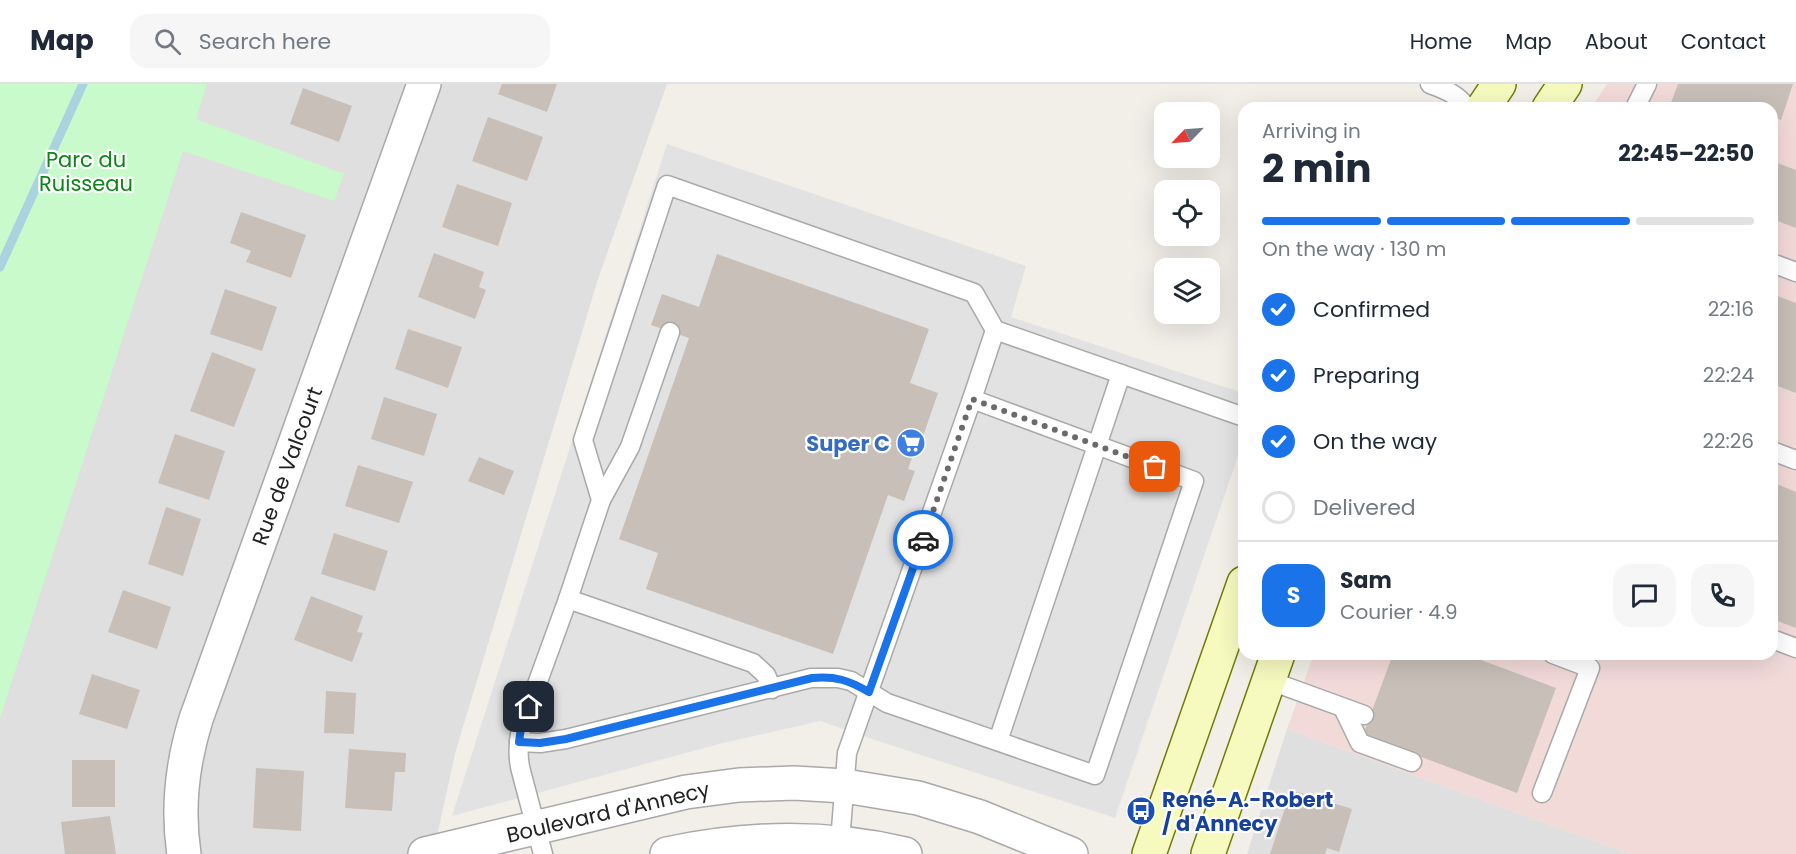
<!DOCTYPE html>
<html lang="en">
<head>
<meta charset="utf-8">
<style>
  body { margin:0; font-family:Poppins,sans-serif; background:#f6f6f7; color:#1f2937; height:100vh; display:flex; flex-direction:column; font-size:22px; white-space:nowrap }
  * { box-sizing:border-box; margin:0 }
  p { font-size:20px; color:#747a83 }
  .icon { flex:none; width:33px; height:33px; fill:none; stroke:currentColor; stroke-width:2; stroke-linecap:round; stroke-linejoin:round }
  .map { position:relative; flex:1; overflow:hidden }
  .sheet { position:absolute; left:1238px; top:18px; width:540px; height:558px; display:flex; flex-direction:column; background:#fff; border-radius:18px; box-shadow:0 6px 24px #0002 }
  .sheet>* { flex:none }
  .needle { width:39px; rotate:245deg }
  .controls { position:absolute; left:1154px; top:18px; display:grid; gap:12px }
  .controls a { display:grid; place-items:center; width:66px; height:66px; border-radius:12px; background:#fff; box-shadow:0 6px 24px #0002; font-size:30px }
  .pin { position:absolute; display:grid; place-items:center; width:51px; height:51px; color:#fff; margin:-26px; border-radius:12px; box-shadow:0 3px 9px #0006 }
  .courier { position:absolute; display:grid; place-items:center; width:60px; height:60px; margin:-30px; border:4px solid #1a73e8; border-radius:50%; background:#fff; color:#222; box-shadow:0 2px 8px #0007 }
  .headline em { font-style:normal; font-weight:700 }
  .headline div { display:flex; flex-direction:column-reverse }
  .headline { display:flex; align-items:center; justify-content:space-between; height:102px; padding:0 24px }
  h1 { font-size:39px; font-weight:700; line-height:45px }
  .bar { display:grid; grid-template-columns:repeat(4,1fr); gap:9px 6px; align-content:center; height:72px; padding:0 24px }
  .bar i { height:8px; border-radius:4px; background:#e0e1e3 }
  .bar .active { background:#1a73e8 }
  .bar p { grid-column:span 4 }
  .line { display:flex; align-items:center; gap:15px; padding:0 24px; border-top:2px solid #e0e1e3 }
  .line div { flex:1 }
  .round { display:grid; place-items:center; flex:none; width:63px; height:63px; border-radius:18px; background:#f6f6f7 }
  ol { padding:0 24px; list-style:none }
  li { display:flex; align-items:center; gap:18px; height:66px }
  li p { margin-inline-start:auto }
  li .icon { padding:6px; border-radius:50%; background:#1a73e8; color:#fff; stroke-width:4 }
  li:last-child { color:#747a83 }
  li i { width:33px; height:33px; border:3px solid #e0e1e3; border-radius:50% }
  header { display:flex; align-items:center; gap:36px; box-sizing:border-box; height:84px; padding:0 30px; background:#fff; border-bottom:2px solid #e0e1e3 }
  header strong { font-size:28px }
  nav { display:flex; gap:33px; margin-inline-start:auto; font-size:21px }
  .search { width:420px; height:54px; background:#f6f6f7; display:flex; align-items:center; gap:15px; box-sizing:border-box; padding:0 21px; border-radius:18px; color:#747a83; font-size:22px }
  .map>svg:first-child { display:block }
</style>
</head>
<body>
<header>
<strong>Map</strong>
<div class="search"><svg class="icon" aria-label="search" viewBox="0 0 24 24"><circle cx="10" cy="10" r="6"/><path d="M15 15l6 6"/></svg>Search here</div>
<nav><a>Home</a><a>Map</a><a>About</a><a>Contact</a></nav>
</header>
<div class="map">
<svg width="1796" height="770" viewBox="0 0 1796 770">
  <rect width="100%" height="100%" fill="#f2efe9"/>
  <!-- residential -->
  <g fill="#e0dfdf">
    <polygon points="0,0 667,0 598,195 456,666 433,770 0,770"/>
    <polygon points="1287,645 1630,770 1247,770"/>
  </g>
  <!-- commercial -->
  <polygon fill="#f2dad9" points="1607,0 1796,0 1796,770 1630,770 1287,645 1314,570 1772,570 1772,24 1591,24"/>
  <!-- park -->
  <polygon fill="#c8facc" points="0,0 207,0 196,35 344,90 334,117 183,67 0,634"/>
  <!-- parking -->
  <polygon fill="#e2e2e2" points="667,60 1026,182 1011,233 1243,309 1243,357 1115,734 881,658 820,637 719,660 452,732"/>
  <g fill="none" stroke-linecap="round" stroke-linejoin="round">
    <!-- stream -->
    <polyline stroke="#aad3df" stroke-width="9" points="0,183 83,0"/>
  </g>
  <!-- building -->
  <g fill="#c7bfb8">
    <polygon points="502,0 557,0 547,28 498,10"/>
    <polygon points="1678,0 1793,0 1781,36 1775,34 1772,43 1772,24 1669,24"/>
    <polygon points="303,4 352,22 339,58 290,40"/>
    <polygon points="488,33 543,53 527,97 472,77"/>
    <polygon points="1772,77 1796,86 1796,144 1772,135"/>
    <polygon points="457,100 512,119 498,162 442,143"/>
    <polygon points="241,128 306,151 291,194 246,178 251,167 230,159"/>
    <polygon points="434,169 484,188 479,203 486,206 475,235 418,213"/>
    <polygon points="717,170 929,245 910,299 938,309 921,358 918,357 908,385 915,387 904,417 888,411 833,570 646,505 658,469 619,455 689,254 651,241 662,210 699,223"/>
    <polygon points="225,205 277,223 262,267 210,250"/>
    <polygon points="1772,210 1796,219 1796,309 1772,300"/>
    <polygon points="408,245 462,263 448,304 395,285"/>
    <polygon points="212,268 256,285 234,343 190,327"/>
    <polygon points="384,313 437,330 424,372 371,355"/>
    <polygon points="175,350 225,367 209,416 158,399"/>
    <polygon points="479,373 514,387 504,411 468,397"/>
    <polygon points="358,381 413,398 399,439 345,422"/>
    <polygon points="1772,398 1796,408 1796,544 1772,535"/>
    <polygon points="166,423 201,435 183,492 148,480"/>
    <polygon points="334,449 388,467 375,507 321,490"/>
    <polygon points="123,506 171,523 157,565 108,548"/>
    <polygon points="311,512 363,532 357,548 363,549 352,578 294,556"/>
    <polygon points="1393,570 1465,570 1556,604 1517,709 1363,651"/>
    <polygon points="92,590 140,606 127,645 79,630"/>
    <polygon points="326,607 356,609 354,650 324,649"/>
    <polygon points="349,665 406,669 405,688 395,688 392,727 345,724"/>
    <rect x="72" y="676" width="43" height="47"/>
    <polygon points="256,684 304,687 301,747 253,744"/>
    <polygon points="1291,706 1352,725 1339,768 1327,764 1325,770 1270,770"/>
    <polygon points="110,732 116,770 65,770 61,738"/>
  </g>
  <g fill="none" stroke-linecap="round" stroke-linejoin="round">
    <!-- lane casing -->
    <g stroke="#a9a9a9" stroke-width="21">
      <g id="lane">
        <path d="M 1430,0 C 1444,5 1459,11 1467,24"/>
        <polyline points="1635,24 1647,0"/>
        <polyline points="1772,179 1796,188"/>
        <polyline points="1772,367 1796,376"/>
        <polyline points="601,416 630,363 670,248"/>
        <polyline points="568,515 601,416 583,356 667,101 974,209 995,246 1244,333"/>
        <polyline points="1772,555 1796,564"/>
        <polyline points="1268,596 1364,631"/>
        <polyline points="1343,624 1360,659 1412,678"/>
        <polyline points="998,657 1121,290"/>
        <polyline points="519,658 540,659 566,655 811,594 838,594 851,597 887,619 1095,691 1194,397 972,315"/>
        <polyline points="1542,709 1590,584 1553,570"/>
        <polyline points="840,758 847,669 972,315 995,246"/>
        <path d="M 543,770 L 521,687 C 517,672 518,659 521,644 L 568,515 L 753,579 L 766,591 L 772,605"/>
      </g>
    </g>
    <!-- street casing -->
    <g stroke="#a9a9a9" stroke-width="36">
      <g id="street">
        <path d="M 184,770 C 177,724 182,680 196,635 L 424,0"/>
        <polyline points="425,770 686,708 739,701 794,699 845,702 918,714 980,733 1071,770"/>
        <path d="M 667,770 C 746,753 826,751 905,770"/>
      </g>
    </g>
    <!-- secondary casing -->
    <g stroke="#707d05" stroke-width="36">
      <g id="secondary">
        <polyline points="1483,24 1499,0"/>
        <polyline points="1549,24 1565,0"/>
        <polyline points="1149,770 1244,499"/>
        <polyline points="1208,770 1278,570"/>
      </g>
    </g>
    <!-- lane -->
    <use href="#lane" stroke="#fff" stroke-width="18"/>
    <!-- street -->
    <use href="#street" stroke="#fff" stroke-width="33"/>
    <!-- secondary -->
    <use href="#secondary" stroke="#f7fabf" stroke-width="33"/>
  </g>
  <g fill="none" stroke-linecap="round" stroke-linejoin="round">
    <!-- done -->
    <polyline stroke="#6b6a68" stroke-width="6" stroke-dasharray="0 10.8" points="923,456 972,315 1155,383"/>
    <!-- route -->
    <path stroke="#1a73e8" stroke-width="8" d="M 529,623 L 521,644 L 519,658 L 540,659 L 566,655 L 812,594 C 836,592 848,596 869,608 L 923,456"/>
  </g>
  <!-- icons -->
  <defs>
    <g id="supermarket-disc" transform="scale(1.5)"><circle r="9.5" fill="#3f7fe0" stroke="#fff"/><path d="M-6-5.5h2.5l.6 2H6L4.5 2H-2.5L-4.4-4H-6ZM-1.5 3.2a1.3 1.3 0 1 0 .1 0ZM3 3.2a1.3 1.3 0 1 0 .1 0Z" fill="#fff"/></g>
    <g id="bus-disc" transform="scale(1.5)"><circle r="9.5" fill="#1a4fb4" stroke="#fff"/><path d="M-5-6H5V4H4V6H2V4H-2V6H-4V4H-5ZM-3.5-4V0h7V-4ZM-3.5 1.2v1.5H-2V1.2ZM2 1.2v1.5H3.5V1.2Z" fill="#fff"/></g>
  </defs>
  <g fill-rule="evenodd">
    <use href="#supermarket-disc" x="911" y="359"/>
    <use href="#bus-disc" x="1141" y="727"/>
  </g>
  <g text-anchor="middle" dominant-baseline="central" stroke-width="4.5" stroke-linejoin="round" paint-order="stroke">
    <!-- park labels -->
    <g font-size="21" fill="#0c8416" stroke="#fff">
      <text x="86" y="75">Parc du<tspan x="86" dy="24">Ruisseau</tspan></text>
    </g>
    <!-- shop labels -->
    <g font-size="21" font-weight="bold" fill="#366cbe" stroke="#fff" text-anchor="end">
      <text x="890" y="359">Super C</text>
    </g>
    <!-- street labels -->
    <g font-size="21" fill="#222" stroke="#fff">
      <text transform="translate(287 382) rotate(-70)">Rue de Valcourt</text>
      <text transform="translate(608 728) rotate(-13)">Boulevard d'Annecy</text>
    </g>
    <!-- transit labels -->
    <g font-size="21" font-weight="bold" fill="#164399" stroke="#fff" text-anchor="start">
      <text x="1162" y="715">René-A.-Robert<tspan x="1162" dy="24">/ d'Annecy</tspan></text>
    </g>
  </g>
</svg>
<div class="controls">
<a><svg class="needle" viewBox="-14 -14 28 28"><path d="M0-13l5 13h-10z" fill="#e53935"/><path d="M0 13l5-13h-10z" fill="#747a83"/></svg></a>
<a><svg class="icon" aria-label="locate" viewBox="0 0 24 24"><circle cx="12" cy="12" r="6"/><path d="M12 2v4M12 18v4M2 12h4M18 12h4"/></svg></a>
<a><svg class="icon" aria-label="layers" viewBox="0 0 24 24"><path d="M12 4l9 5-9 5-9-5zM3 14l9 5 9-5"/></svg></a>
</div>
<div class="pin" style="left:1155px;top:383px;background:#ea580c"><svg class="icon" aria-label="bag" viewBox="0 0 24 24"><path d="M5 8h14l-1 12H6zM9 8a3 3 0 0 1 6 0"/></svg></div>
<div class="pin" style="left:529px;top:623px;background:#1f2937"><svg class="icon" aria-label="home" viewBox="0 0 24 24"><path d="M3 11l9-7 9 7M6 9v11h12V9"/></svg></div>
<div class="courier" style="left:923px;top:456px"><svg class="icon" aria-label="car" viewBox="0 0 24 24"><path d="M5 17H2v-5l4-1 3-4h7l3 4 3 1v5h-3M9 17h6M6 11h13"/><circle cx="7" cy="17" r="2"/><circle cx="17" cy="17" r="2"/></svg></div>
<section class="sheet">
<div class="headline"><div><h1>2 min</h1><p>Arriving in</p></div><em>22:45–22:50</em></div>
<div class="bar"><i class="active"></i><i class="active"></i><i class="active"></i><i></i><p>On the way · 130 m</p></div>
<ol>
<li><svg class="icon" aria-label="check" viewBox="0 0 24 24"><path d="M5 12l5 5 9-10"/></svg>Confirmed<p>22:16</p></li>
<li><svg class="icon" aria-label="check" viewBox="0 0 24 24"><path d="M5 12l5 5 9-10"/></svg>Preparing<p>22:24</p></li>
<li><svg class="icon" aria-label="check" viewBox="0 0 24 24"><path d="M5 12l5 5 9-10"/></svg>On the way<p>22:26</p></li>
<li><i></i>Delivered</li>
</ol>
<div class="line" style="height:108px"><b class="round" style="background:#1a73e8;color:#fff">S</b><div><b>Sam</b><p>Courier · 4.9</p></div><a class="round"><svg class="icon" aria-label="chat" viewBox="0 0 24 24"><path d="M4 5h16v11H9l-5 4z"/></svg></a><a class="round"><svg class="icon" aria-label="phone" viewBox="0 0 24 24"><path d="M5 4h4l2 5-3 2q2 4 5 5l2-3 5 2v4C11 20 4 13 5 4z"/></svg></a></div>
</section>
</div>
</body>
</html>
